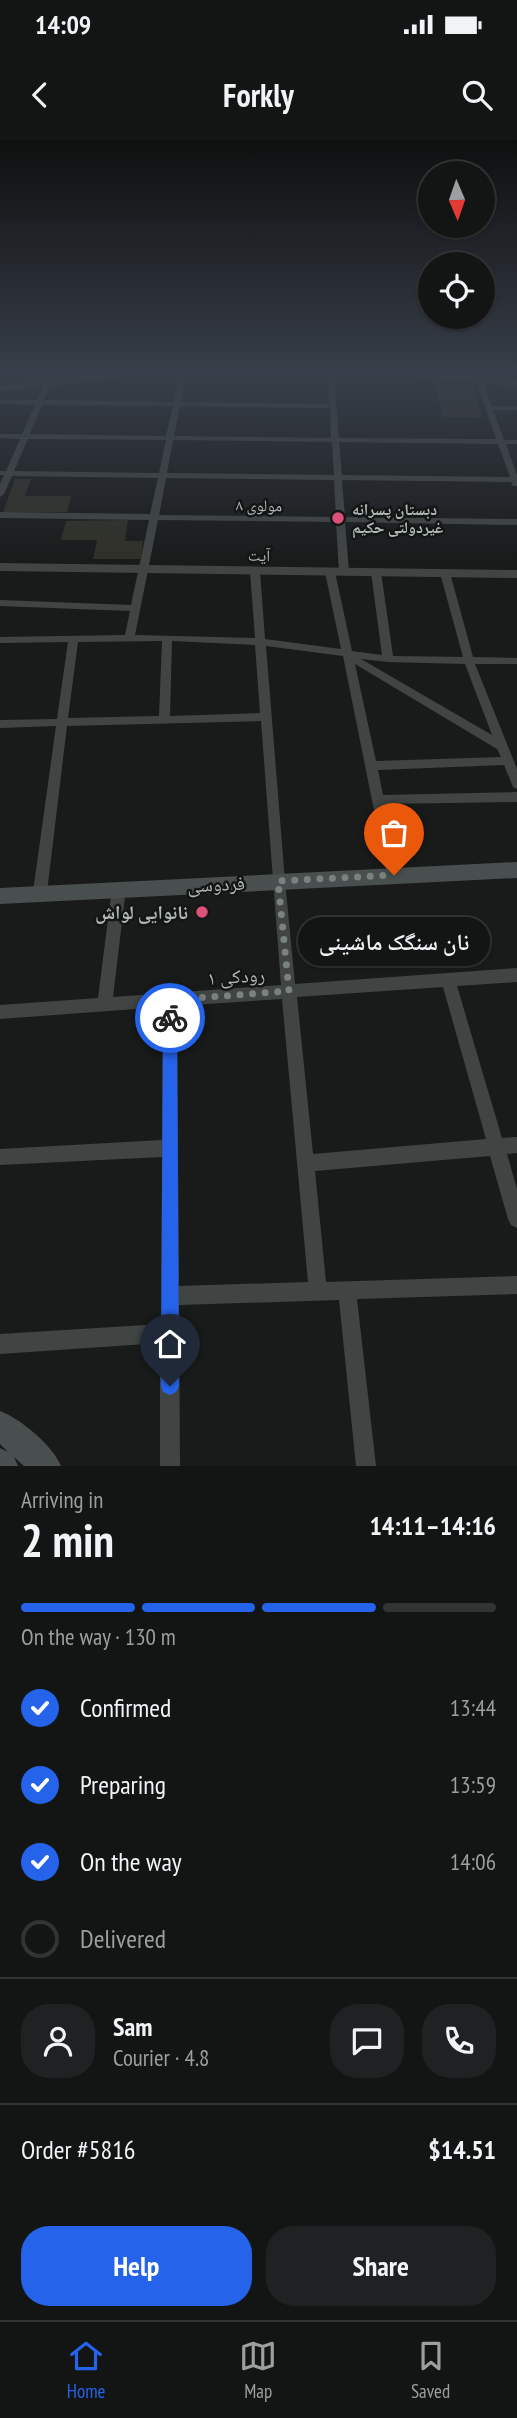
<!DOCTYPE html>
<html lang="en">
<head>
<meta charset="utf-8">
<style>
  body { margin:0; font-family:"PT Sans Narrow","Noto Naskh Arabic",sans-serif; background:#202122; color:#f1f3f6; height:100vh; display:flex; flex-direction:column; font-size:26px; white-space:nowrap }
  * { box-sizing:border-box; margin:0 }
  p { font-size:23px; color:#9d9ea0 }
  .icon { flex:none; width:38px; height:38px; fill:none; stroke:currentColor; stroke-width:2; stroke-linecap:round; stroke-linejoin:round }
  .map { position:relative; height:1326px; overflow:hidden }
  .side { display:flex; flex-direction:column; background:#131414; flex:1 }
  .side>* { flex:none }
  .needle { width:46px; rotate:178deg }
  .controls { position:absolute; left:418px; top:21px; display:grid; gap:14px }
  .controls a { display:grid; place-items:center; width:77px; height:77px; border-radius:50%; background:#131414; box-shadow:0 2px 5px #0004,0 0 0 2px #323334; font-size:35px }
  .pin { position:absolute; display:grid; place-items:center; width:60px; height:60px; color:#fff; margin:-72px -30px; border-radius:50% 50% 50% 0; rotate:-45deg; box-shadow:0 0 7px #0007 }
  .pin .icon { rotate:45deg }
  .courier { position:absolute; display:grid; place-items:center; width:70px; height:70px; margin:-35px; border:5px solid #2563eb; border-radius:50%; background:#fff; color:#222; box-shadow:0 2px 9px #0007 }
  .bubble { position:absolute; height:49px; border-radius:24px; background:#131414; box-shadow:0 2px 5px #0004,0 0 0 2px #323334; font-size:23px; font-weight:600; line-height:49px; text-align:center }
  .head em { font-style:normal; font-weight:600 }
  .head div { display:flex; flex-direction:column-reverse }
  .head { display:flex; align-items:center; justify-content:space-between; height:119px; padding:0 21px }
  h1 { font-size:46px; font-weight:600; line-height:52px }
  .bar { display:grid; grid-template-columns:repeat(4,1fr); gap:10px 7px; align-content:center; height:84px; padding:0 21px }
  .bar i { height:9px; border-radius:5px; background:#323334 }
  .bar .selected { background:#2563eb }
  .bar p { grid-column:span 4 }
  .line { display:flex; align-items:center; gap:18px; padding:0 21px; border-top:2px solid #323334 }
  .line div { flex:1 }
  .round { display:grid; place-items:center; flex:none; width:74px; height:74px; border-radius:28px; background:#202122 }
  ol { padding:0 21px; list-style:none }
  li { display:flex; align-items:center; gap:21px; height:77px }
  li p { margin-inline-start:auto }
  li .icon { padding:7px; border-radius:50%; background:#2563eb; color:#fff; stroke-width:4 }
  li:last-child { color:#9d9ea0 }
  li i { width:38px; height:38px; border:4px solid #323334; border-radius:50% }
  .primary-button { display:flex; gap:14px; margin-top:auto; padding:14px 21px }
  .primary-button a { flex:1; height:80px; border-radius:28px; background:#2563eb; color:#fff; font-size:28px; font-weight:600; line-height:80px; text-align:center }
  .primary-button a+a { background:#202122; color:#f1f3f6 }
  .status { display:flex; justify-content:space-between; align-items:center; height:49px; padding:0 35px; background:#131414; direction:ltr }
  .status svg { height:19px; fill:currentColor }
  header { display:flex; justify-content:space-between; align-items:center; height:91px; padding:0 21px; background:#131414; font-size:32px; font-weight:600 }
  .tabs { display:flex; justify-content:space-around; align-items:center; height:98px; border-top:2px solid #323334; background:#131414; font-size:19px; color:#9d9ea0 }
  .tabs a { display:grid; justify-items:center; gap:4px }
  .tabs .selected { color:#2563eb }
  .map>svg:first-child { display:block }
</style>
</head>
<body>
<div class="status"><b>14:09</b><svg viewBox="0 0 49 12"><path d="M0 12V9h3v3zM5 12V6h3v6zM10 12V3h3v9zM15 12V0h3v12zM26 1h20v11H26zM47 4h2v5h-2z"/></svg></div>
<header><svg class="icon" aria-label="back" viewBox="0 0 24 24"><path d="M15 5l-7 7 7 7"/></svg>Forkly<svg class="icon" aria-label="search" viewBox="0 0 24 24"><circle cx="10" cy="10" r="6"/><path d="M15 15l6 6"/></svg></header>
<div class="map">
<svg width="517" height="1326" viewBox="0 0 517 1326">
  <rect width="100%" height="100%" fill="#191b1b"/>
  <!-- green -->
  <g fill="#2f3028">
    <polygon points="434,242 473,245 483,278 442,277"/>
    <polygon points="15,339 31,339 25,356 71,356 67,372 3,372"/>
    <polygon points="128,380 125,401 143,401 141,419 93,419 97,400 61,400 66,381"/>
  </g>
  <g fill="none" stroke-linecap="round" stroke-linejoin="round">
    <!-- minor -->
    <path fill="#404544" fill-rule="evenodd" d="M 180,233 L 186,233 L 181,262 L 329,264 L 328,233 L 334,233 L 339,298 L 496,299 L 476,240 L 479,238 L 482,240 L 492,266 L 517,266 L 517,270 L 493,270 L 504,300 L 517,300 L 517,304 L 506,304 L 517,335 L 517,346 L 513,346 L 511,342 L 342,340 L 345,377 L 517,379 L 517,385 L 345,382 L 349,432 L 344,435 L 339,432 L 336,382 L 158,380 L 135,495 L 255,498 L 250,431 L 255,428 L 260,431 L 265,499 L 341,509 L 325,432 L 330,429 L 335,432 L 352,511 L 382,515 L 371,432 L 376,429 L 381,432 L 393,516 L 463,517 L 440,433 L 445,430 L 450,433 L 473,517 L 517,518 L 517,524 L 475,524 L 517,629 L 517,649 L 513,647 L 504,625 L 378,630 L 383,655 L 517,652 L 517,662 L 385,664 L 401,735 L 399,739 L 394,740 L 389,739 L 387,735 L 343,516 L 266,506 L 285,741 L 295,844 L 517,828 L 517,842 L 457,846 L 502,998 L 517,997 L 517,1013 L 507,1014 L 517,1049 L 517,1088 L 511,1085 L 508,1079 L 490,1016 L 315,1031 L 326,1142 L 517,1136 L 517,1154 L 357,1159 L 376,1326 L 356,1326 L 339,1160 L 179,1165 L 180,1326 L 160,1326 L 160,1203 L 0,1214 L 0,1194 L 161,1184 L 162,1017 L 0,1025 L 0,1009 L 162,1000 L 163,867 L 0,879 L 0,865 L 98,858 L 112,748 L 114,744 L 119,742 L 124,744 L 126,748 L 113,857 L 281,845 L 261,581 L 67,586 L 47,752 L 45,756 L 40,758 L 35,756 L 33,752 L 56,586 L 0,588 L 0,580 L 57,579 L 68,502 L 0,503 L 0,497 L 125,495 L 130,471 L 0,466 L 0,460 L 131,465 L 149,380 L 0,378 L 0,372 L 150,374 L 158,338 L 12,336 L 4,354 L 0,357 L 0,344 L 4,335 L 0,335 L 0,331 L 6,331 L 20,299 L 0,298 L 0,294 L 22,294 L 35,265 L 0,264 L 0,260 L 37,260 L 45,243 L 48,241 L 51,243 L 44,260 L 174,262 ZM 42,265 L 173,266 L 166,296 L 30,294 ZM 180,266 L 330,268 L 331,298 L 174,296 ZM 28,299 L 166,300 L 159,333 L 14,331 ZM 173,300 L 332,302 L 334,335 L 167,333 ZM 339,302 L 498,304 L 510,337 L 342,335 ZM 166,338 L 334,340 L 336,377 L 159,375 ZM 162,501 L 159,576 L 68,578 L 78,502 ZM 172,501 L 255,505 L 260,573 L 170,576 ZM 361,519 L 388,522 L 465,524 L 492,595 ZM 355,524 L 497,609 L 501,617 L 376,621 ZM 443,847 L 486,999 L 313,1014 L 297,857 ZM 282,859 L 308,1142 L 179,1146 L 177,866 Z"/>
    <!-- tertiary -->
    <g fill="#404544" fill-rule="evenodd">
      <polygon points="117,233 148,233 0,252 0,246"/>
      <polygon points="0,423 517,430 517,438 0,431"/>
    </g>
    <!-- secondary -->
    <g fill="#494f4e" fill-rule="evenodd">
      <polygon points="378,233 427,233 517,240 517,246"/>
      <polygon points="517,722 517,738 0,764 0,748"/>
      <path d="M 0,1271 C 21,1279 52,1305 61,1326 L 24,1326 L 14,1317 L 18,1326 L 0,1326 L 0,1308 L 8,1312 L 0,1304 Z"/>
    </g>
  </g>
  <!-- sky -->
  <linearGradient id="sky" x2="0" y2="1"><stop stop-color="#0e0f0f"/><stop offset="0.56" stop-color="#383f4a"/><stop offset="1" stop-color="#383f4a" stop-opacity="0"/></linearGradient>
  <rect width="517" height="419" fill="url(#sky)"/>
  <!-- route -->
  <polygon fill="#2563eb" points="170,871 177,878 179,1246 176,1252 170,1255 163,1252 161,1246 163,878"/>
  <g fill="none" stroke-linecap="round" stroke-linejoin="round">
    <!-- done -->
    <polyline stroke="#7a8280" stroke-width="7" stroke-dasharray="0 12.6" points="170,878 170,860 289,851 278,741 394,735"/>
  </g>
  <!-- markers -->
  <g fill="#dc5179" stroke="#141616" stroke-width="2.5">
    <circle cx="338" cy="378" r="7"/>
    <circle cx="202" cy="772" r="7"/>
  </g>
  <g text-anchor="middle" dominant-baseline="central" stroke-width="5" stroke-linejoin="round" paint-order="stroke">
    <!-- far-street labels -->
    <g font-size="16" fill="#aeb9b6" stroke="#141616">
      <text transform="translate(259 365) rotate(1)">مولوی ۸</text>
      <text transform="translate(259 415) rotate(1)">آیت</text>
    </g>
    <!-- far-poi labels -->
    <g font-size="16" font-weight="bold" fill="#aeb9b6" stroke="#141616" text-anchor="start">
      <text x="352" y="369">دبستان پسرانه<tspan x="352" dy="18">غیردولتی حکیم</tspan></text>
    </g>
    <!-- street labels -->
    <g font-size="19" fill="#aeb9b6" stroke="#141616">
      <text transform="translate(216 744) rotate(-3)">فردوسی</text>
      <text transform="translate(236 836) rotate(-4)">رودکی ۱</text>
    </g>
    <!-- poi labels -->
    <g font-size="19" font-weight="bold" fill="#aeb9b6" stroke="#141616" text-anchor="end">
      <text x="188" y="772">نانوایی لواش</text>
    </g>
  </g>
</svg>
<div class="controls">
<a><svg class="needle" viewBox="-14 -14 28 28"><path d="M0-13l5 13h-10z" fill="#e53935"/><path d="M0 13l5-13h-10z" fill="#9d9ea0"/></svg></a>
<a><svg class="icon" aria-label="locate" viewBox="0 0 24 24"><circle cx="12" cy="12" r="6"/><path d="M12 2v4M12 18v4M2 12h4M18 12h4"/></svg></a>
</div>
<div class="pin" style="left:394px;top:735px;background:#ea580c"><svg class="icon" aria-label="bag" viewBox="0 0 24 24"><path d="M5 8h14l-1 12H6zM9 8a3 3 0 0 1 6 0"/></svg></div>
<div class="pin" style="left:170px;top:1246px;background:#1f2937"><svg class="icon" aria-label="home" viewBox="0 0 24 24"><path d="M3 11l9-7 9 7M6 9v11h12V9"/></svg></div>
<div class="courier" style="left:170px;top:878px"><svg class="icon" aria-label="bike" viewBox="0 0 24 24"><circle cx="6" cy="16" r="4"/><circle cx="18" cy="16" r="4"/><path d="M6 16l4-8h5l3 8M10 8l3 8H6M13 5h3"/></svg></div>
<div class="bubble" style="left:298px;top:777px;width:192px">نان سنگک ماشینی</div>
</div>
<section class="side">
<div class="head"><div><h1>2 min</h1><p>Arriving in</p></div><em>14:11–14:16</em></div>
<div class="bar"><i class="selected"></i><i class="selected"></i><i class="selected"></i><i></i><p>On the way · 130 m</p></div>
<ol>
<li><svg class="icon" aria-label="check" viewBox="0 0 24 24"><path d="M5 12l5 5 9-10"/></svg>Confirmed<p>13:44</p></li>
<li><svg class="icon" aria-label="check" viewBox="0 0 24 24"><path d="M5 12l5 5 9-10"/></svg>Preparing<p>13:59</p></li>
<li><svg class="icon" aria-label="check" viewBox="0 0 24 24"><path d="M5 12l5 5 9-10"/></svg>On the way<p>14:06</p></li>
<li><i></i>Delivered</li>
</ol>
<div class="line" style="height:126px"><a class="round"><svg class="icon" aria-label="person" viewBox="0 0 24 24"><circle cx="12" cy="8" r="4"/><path d="M4 21q1-7 8-7t8 7"/></svg></a><div><b>Sam</b><p>Courier · 4.8</p></div><a class="round"><svg class="icon" aria-label="chat" viewBox="0 0 24 24"><path d="M4 5h16v11H9l-5 4z"/></svg></a><a class="round"><svg class="icon" aria-label="phone" viewBox="0 0 24 24"><path d="M5 4h4l2 5-3 2q2 4 5 5l2-3 5 2v4C11 20 4 13 5 4z"/></svg></a></div>
<div class="line" style="height:91px"><div>Order #5816</div><b>$14.51</b></div>
<div class="primary-button"><a>Help</a><a>Share</a></div>
</section>
<nav class="tabs">
<a class="selected"><svg class="icon" aria-label="home" viewBox="0 0 24 24"><path d="M3 11l9-7 9 7M6 9v11h12V9"/></svg>Home</a>
<a><svg class="icon" aria-label="map" viewBox="0 0 24 24"><path d="M3 6l6-2 6 2 6-2v14l-6 2-6-2-6 2zM9 4v14M15 6v14"/></svg>Map</a>
<a><svg class="icon" aria-label="saved" viewBox="0 0 24 24"><path d="M7 4h10v16l-5-4-5 4z"/></svg>Saved</a>
</nav>
</body>
</html>
